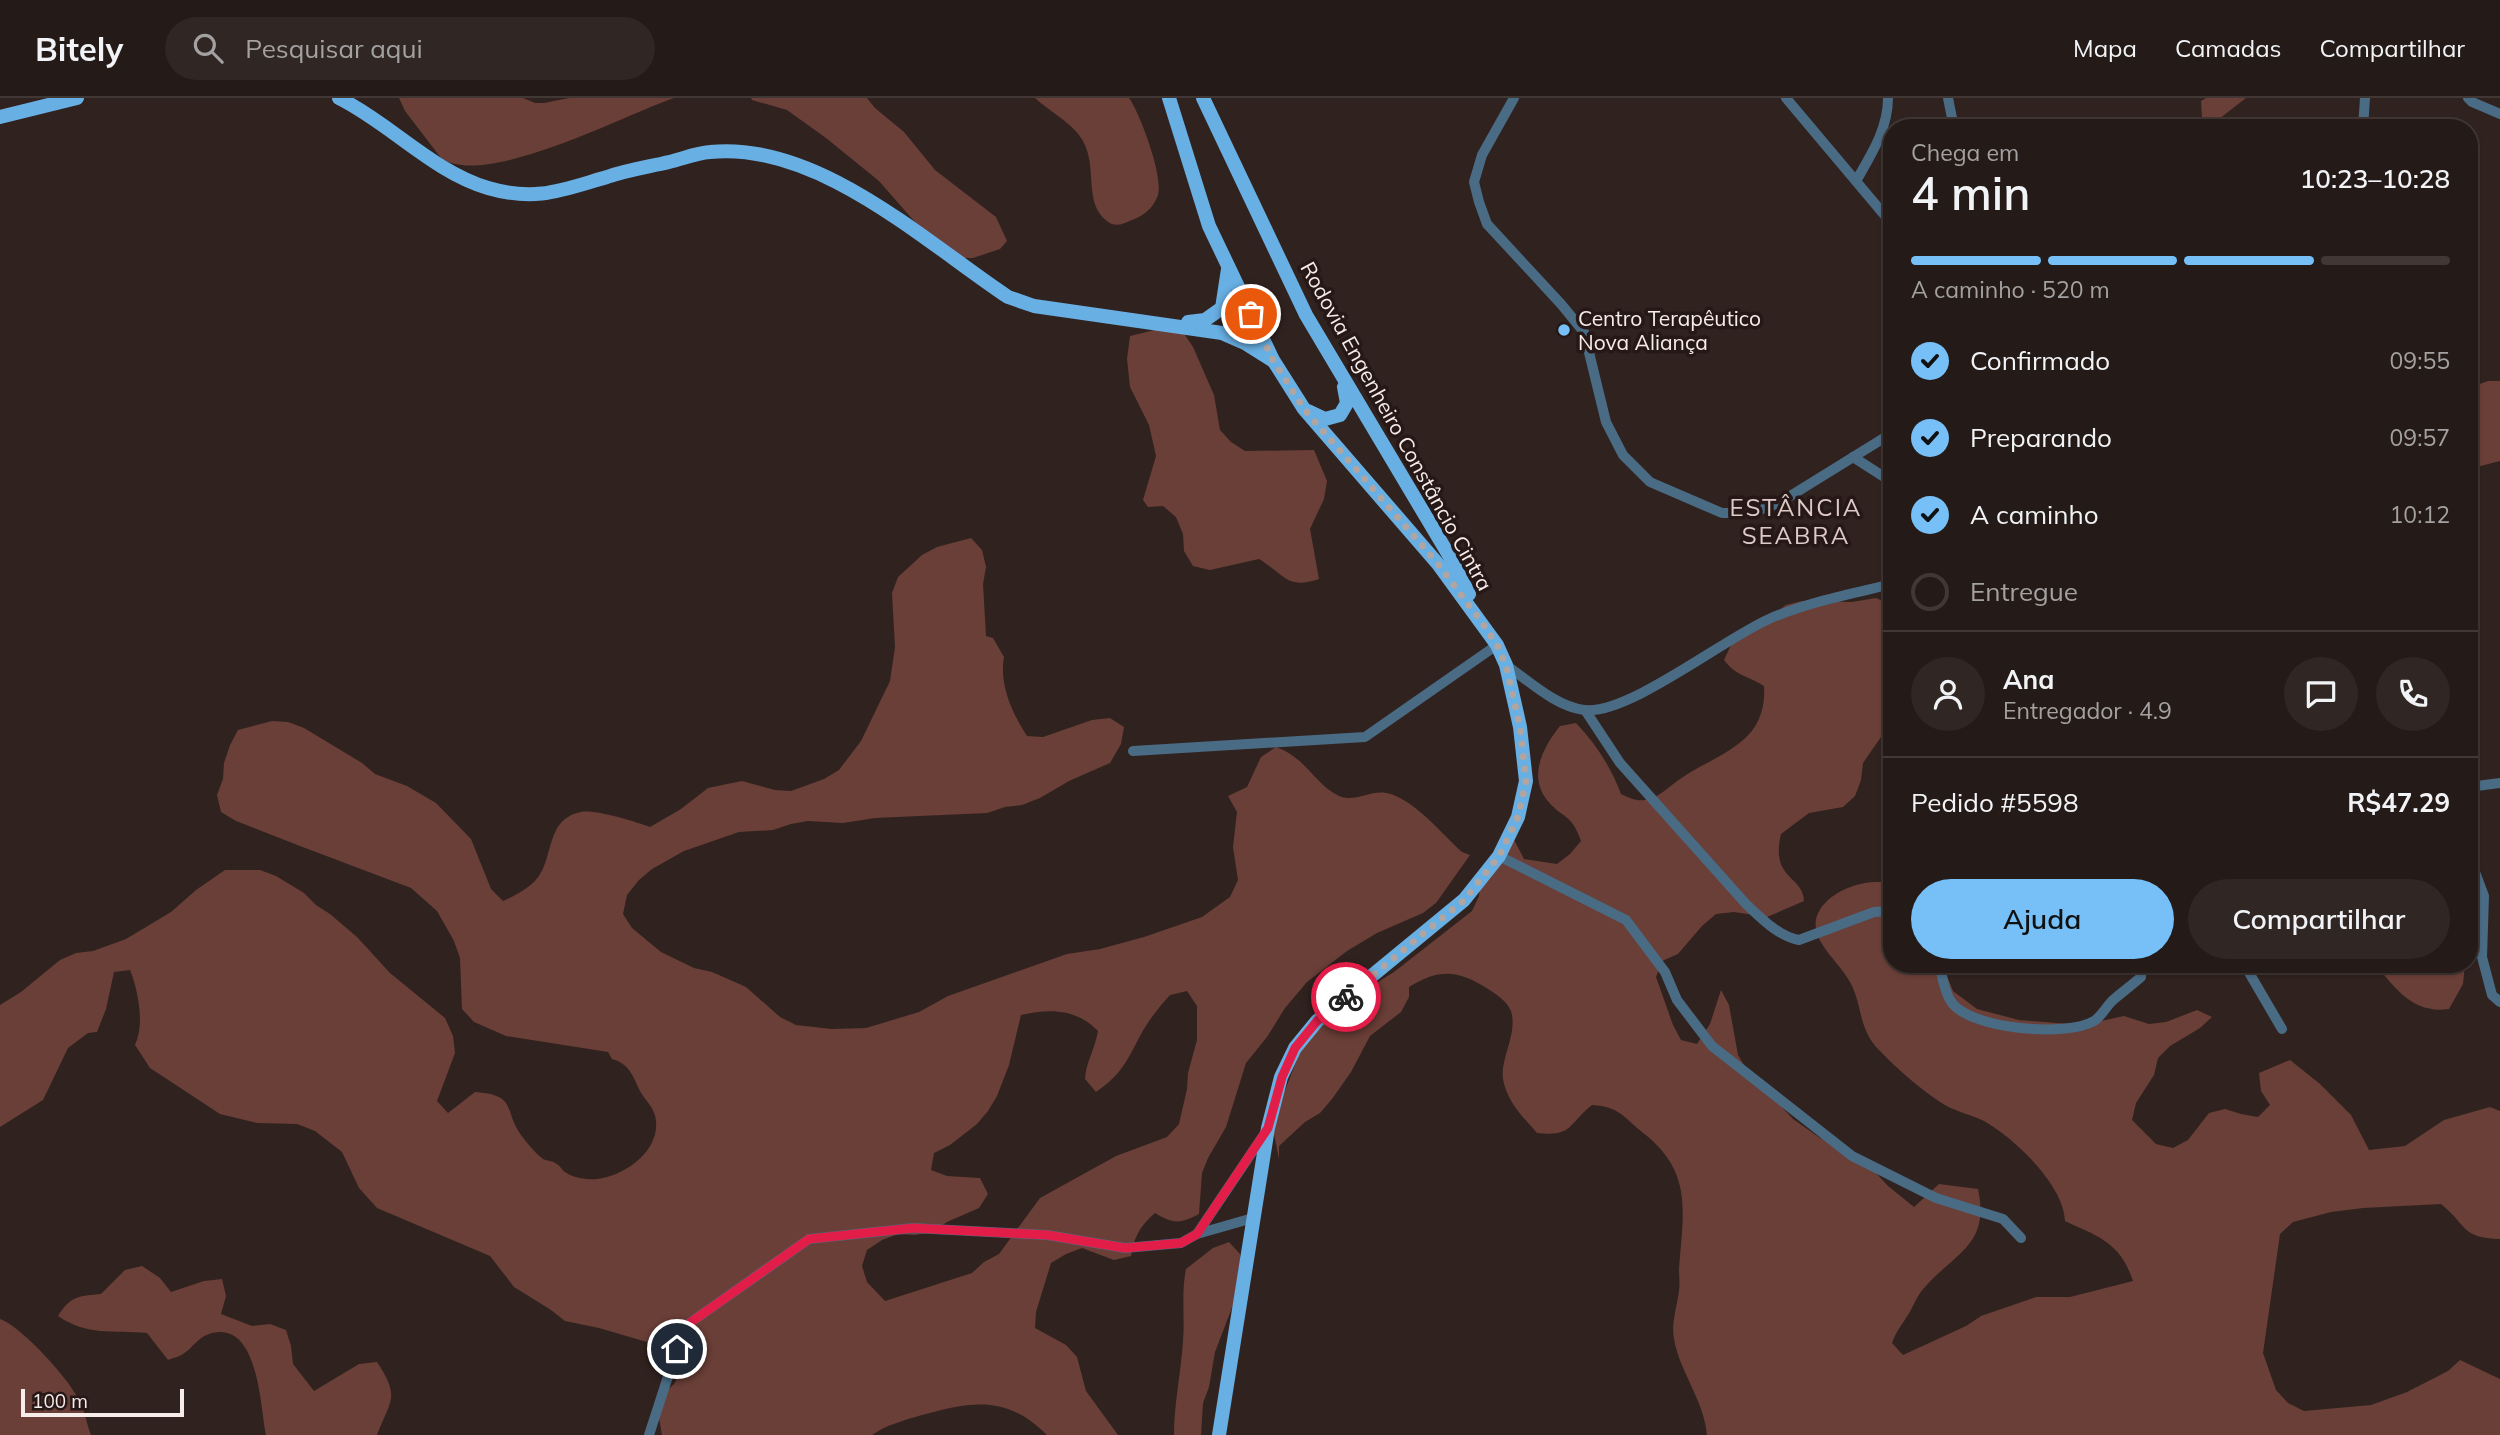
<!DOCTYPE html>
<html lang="pt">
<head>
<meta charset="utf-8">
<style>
  body { margin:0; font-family:Mulish,sans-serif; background:#302724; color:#f1f3f6; height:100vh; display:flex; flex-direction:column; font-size:26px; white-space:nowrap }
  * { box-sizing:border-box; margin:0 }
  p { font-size:23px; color:#a3a1a1 }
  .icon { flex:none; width:38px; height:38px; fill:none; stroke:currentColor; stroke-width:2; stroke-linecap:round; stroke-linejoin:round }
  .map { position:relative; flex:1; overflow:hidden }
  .sheet { position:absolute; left:1883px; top:21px; width:595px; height:854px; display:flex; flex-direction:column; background:#241a17; border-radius:28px; box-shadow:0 2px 5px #0004,0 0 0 2px #413836 }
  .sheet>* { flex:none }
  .scale { position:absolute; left:21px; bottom:18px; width:163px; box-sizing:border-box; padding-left:7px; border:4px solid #f6ece9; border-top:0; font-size:19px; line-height:24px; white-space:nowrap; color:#f6ece9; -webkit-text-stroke:5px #261816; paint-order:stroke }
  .pin { position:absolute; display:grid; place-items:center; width:60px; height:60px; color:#fff; margin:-30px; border:4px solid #fff; border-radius:50%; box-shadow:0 2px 7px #0007 }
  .courier { position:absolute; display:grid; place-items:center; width:70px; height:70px; margin:-35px; border:5px solid #e11d48; border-radius:50%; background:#fff; color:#222; box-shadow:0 2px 9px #0007 }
  .overview em { font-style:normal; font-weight:600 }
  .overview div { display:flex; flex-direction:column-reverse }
  .overview { display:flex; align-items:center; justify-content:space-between; height:119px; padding:0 28px }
  h1 { font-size:46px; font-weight:600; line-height:52px }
  .bar { display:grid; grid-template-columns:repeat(4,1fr); gap:10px 7px; align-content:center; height:84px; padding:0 28px }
  .bar i { height:9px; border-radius:5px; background:#413836 }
  .bar .selected { background:#76c0f7 }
  .bar p { grid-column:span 4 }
  .line { display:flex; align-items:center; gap:18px; padding:0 28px; border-top:2px solid #413836 }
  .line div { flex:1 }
  .round { display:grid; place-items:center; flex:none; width:74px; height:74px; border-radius:37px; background:#302724 }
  ol { padding:0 28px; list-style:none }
  li { display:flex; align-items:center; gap:21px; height:77px }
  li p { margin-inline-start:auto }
  li .icon { padding:7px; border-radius:50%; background:#76c0f7; color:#111; stroke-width:4 }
  li:last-child { color:#a3a1a1 }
  li i { width:38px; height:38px; border:4px solid #413836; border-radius:50% }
  .button { display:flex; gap:14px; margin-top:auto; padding:14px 28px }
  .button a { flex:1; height:80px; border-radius:42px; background:#76c0f7; color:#111; font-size:28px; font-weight:600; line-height:80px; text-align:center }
  .button a+a { background:#302724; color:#f1f3f6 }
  header { display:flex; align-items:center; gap:42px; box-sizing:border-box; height:98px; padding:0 35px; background:#241a17; border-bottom:2px solid #413836 }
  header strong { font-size:33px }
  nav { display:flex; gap:38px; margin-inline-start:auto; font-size:24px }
  .search { width:490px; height:63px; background:#302724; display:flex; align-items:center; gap:18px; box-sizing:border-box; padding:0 24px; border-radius:38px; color:#a3a1a1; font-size:26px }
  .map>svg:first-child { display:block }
</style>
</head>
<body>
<header>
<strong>Bitely</strong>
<div class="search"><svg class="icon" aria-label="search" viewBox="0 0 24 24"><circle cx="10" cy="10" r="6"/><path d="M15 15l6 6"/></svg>Pesquisar aqui</div>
<nav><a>Mapa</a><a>Camadas</a><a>Compartilhar</a></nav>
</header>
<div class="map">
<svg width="2500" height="1337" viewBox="0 0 2500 1337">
  <rect width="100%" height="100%" fill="#30221f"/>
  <!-- forest -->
  <g fill="#6a3f37" fill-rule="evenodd">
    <path d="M 399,0 L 523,0 L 535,5 L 544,5 L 569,0 L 674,0 C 624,17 485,91 441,60 L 405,13 Z"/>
    <polygon points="751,0 867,0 875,10 904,34 935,72 996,119 1007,143 1000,151 973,160 963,160 921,131 879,83 826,40 787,12 752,2"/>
    <path d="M 1035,0 L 1129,0 C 1140,15 1164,80 1158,97 C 1154,109 1144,118 1132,122 C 1123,126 1115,130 1107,123 C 1083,105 1098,70 1083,43 C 1073,25 1050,14 1035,0 Z"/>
    <polygon points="2206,0 2246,0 2219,21 2202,20 2201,3"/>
    <path d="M 1167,229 L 1183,234 L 1193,249 L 1214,297 L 1220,332 L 1231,344 L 1245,353 L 1314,352 L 1327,383 L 1324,401 L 1310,431 L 1319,481 C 1287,492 1285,477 1259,461 L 1210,472 L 1193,468 L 1184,453 L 1183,436 L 1176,419 L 1163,408 L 1148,409 L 1143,402 L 1156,358 L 1149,327 L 1130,289 L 1127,261 L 1130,238 Z"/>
    <polygon points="2488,283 2500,283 2500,363 2469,371 2469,290"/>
    <path d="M 971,440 L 982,452 L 986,469 L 983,486 L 986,538 L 993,540 L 1004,559 C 999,586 1012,615 1027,638 L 1043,639 L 1092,622 L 1110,620 L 1124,629 L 1121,646 L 1110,665 L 1069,683 L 1040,700 L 1022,707 L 1005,709 L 987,715 L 875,720 L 843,725 L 808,723 L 791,726 L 773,732 L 739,734 L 684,753 L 652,771 L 639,782 L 627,797 L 623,816 L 632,830 L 661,854 L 694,870 L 712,874 L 746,889 L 780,919 L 796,927 L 832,931 L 866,930 L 919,914 L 948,898 L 1067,856 L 1100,851 L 1144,839 L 1202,819 L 1230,799 L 1238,782 L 1233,749 L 1237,714 L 1228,698 L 1247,689 L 1261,659 L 1276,649 C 1308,661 1313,685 1339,698 C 1355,705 1370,692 1386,695 C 1412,699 1442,736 1462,754 L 1470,757 L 1436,805 L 1423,815 L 1377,835 L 1347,853 L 1307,884 L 1285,910 L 1267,939 L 1246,965 L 1226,1029 L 1208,1060 L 1202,1075 L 1199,1116 C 1180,1126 1173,1126 1155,1115 C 1140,1128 1134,1139 1131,1158 L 1114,1162 L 1082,1150 L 1066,1156 L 1051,1165 L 1036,1214 L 1035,1230 L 1066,1247 L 1077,1259 L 1086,1293 L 1118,1337 L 1047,1337 C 1007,1297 972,1303 922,1317 C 905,1322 886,1327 872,1337 L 662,1337 L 658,1314 L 662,1297 L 674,1286 L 682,1272 L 681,1254 L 599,1230 L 565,1223 L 551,1212 L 514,1189 L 490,1158 L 377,1110 L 359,1090 L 342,1054 L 315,1033 L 297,1026 L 257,1025 L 220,1016 L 150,970 L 135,947 C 145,926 138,892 130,872 L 114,874 L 106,911 L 97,934 L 88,935 L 68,950 L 43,1002 L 0,1029 L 0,907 L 21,894 L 60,862 L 76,855 L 93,853 L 126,841 L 171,814 L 196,792 L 225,772 L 260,772 L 276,778 L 304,795 L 316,807 L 330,816 L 357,839 L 390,875 L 445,920 L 453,938 L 455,955 L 437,1003 L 448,1015 L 475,994 C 518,997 503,1012 521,1037 C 526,1044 536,1056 543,1061 C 548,1063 554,1063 558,1067 C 560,1068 563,1073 565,1074 C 573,1080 587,1082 597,1081 C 624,1078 659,1054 656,1023 C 655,1009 644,1002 639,991 C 632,976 629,966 612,961 L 608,954 L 506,938 L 474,924 L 462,911 L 460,860 L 454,843 L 437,813 L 411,790 L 300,748 L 236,723 L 221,714 L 217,697 L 223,681 L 224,665 L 230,647 L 238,632 L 272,623 L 288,624 L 304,630 L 362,665 L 375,676 L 407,688 L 436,705 L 471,741 L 491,791 L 503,803 C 514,798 526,792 535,783 C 555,763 544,721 581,714 C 595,711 636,724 650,729 L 681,711 L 708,690 L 742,683 L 775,692 L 791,693 L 824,681 L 839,672 L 861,643 L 890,583 L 895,549 L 892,495 L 898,479 L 922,457 L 937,449 ZM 1187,893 L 1197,908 L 1197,942 L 1188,975 L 1187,991 L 1179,1026 L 1167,1039 L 1116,1058 L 1040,1100 L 999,1156 L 984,1164 L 972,1175 L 885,1203 L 867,1184 L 862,1168 L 867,1152 L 882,1142 L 898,1136 L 915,1137 L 932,1134 L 947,1124 L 979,1110 L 988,1096 L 980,1080 L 947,1078 L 931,1072 L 934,1055 L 950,1047 L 977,1026 L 988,1013 L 997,998 L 1009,967 L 1021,917 C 1050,910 1077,911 1098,933 C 1095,951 1086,964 1085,981 L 1096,994 C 1121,977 1127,963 1140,938 C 1148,923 1159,909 1170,897 Z"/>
    <path d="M 1876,500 L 1892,507 L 1892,623 L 1863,665 L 1861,682 L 1855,698 L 1843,709 L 1809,715 L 1781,736 C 1770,782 1803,777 1804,803 L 1767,819 L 1734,814 L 1716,816 L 1702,828 L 1678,856 L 1662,863 L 1656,879 L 1673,927 L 1681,942 L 1697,946 L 1710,926 L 1721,892 L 1729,907 L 1738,957 L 1747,972 L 1793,1021 L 1820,1040 L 1836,1046 L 1876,1075 L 1888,1088 L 1914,1109 L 1939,1086 L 1978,1091 C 1990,1147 1956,1154 1925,1189 C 1916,1198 1914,1208 1908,1217 C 1901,1228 1897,1232 1892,1245 L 1903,1257 L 1966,1228 L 1981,1218 L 2036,1199 L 2070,1199 L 2133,1183 C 2120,1144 2099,1139 2065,1123 C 2064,1087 2014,1040 1984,1023 C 1969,1016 1953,1013 1940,1004 C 1918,989 1897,971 1879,952 C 1858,931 1863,908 1850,884 C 1842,870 1830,859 1822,846 C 1801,814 1836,790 1865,785 C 1874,783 1883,785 1892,784 L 1892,866 L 1951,866 L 1947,878 L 1953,893 L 1977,911 L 2019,922 L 2082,927 L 2124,918 L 2149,926 L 2166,924 L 2197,912 L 2212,919 L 2200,930 L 2170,948 L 2158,960 L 2154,977 L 2136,1005 L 2132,1022 L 2156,1046 L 2173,1050 L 2188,1042 L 2209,1015 L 2225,1011 L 2241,1016 L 2258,1019 L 2270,1007 L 2261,993 L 2259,975 L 2290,962 L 2320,986 L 2351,1017 L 2369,1052 L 2405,1048 L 2444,1022 L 2490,1009 L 2500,1013 L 2500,1141 C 2461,1140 2468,1128 2441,1106 L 2363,1110 L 2331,1114 L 2293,1124 L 2280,1136 L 2263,1255 L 2276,1292 L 2288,1305 L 2304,1313 L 2371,1307 L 2407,1294 L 2448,1273 L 2460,1262 L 2500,1281 L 2500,1337 L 1707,1337 C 1704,1302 1680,1275 1674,1241 C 1671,1225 1677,1209 1679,1193 C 1680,1186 1679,1179 1679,1171 C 1683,1114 1694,1074 1642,1034 C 1622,1018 1620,1009 1592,1007 C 1568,1026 1573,1039 1537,1035 C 1523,1019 1507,1004 1503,981 C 1500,960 1518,936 1511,913 C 1507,903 1496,896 1488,891 C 1459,872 1439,870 1409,889 L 1409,899 L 1401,914 L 1370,938 L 1351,974 L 1332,1001 L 1320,1015 L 1305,1024 L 1279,1048 L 1279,1061 L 1273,1031 L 1277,1013 L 1303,946 L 1313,933 L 1365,892 L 1394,874 L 1472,813 L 1479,798 L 1481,781 L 1510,734 L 1524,761 L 1557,766 L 1570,756 L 1581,743 C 1571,714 1563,722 1547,702 C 1528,678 1543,649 1560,628 L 1576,625 C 1596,646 1611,669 1621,696 C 1632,701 1639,705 1652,700 C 1663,696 1673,685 1683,679 C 1705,664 1733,655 1751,634 C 1762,620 1765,605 1764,588 C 1747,577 1737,579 1724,562 L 1731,547 L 1786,507 L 1802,503 L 1852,504 Z"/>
    <path d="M 2375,866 L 2465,866 L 2463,886 L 2449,911 C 2413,916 2396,891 2375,866 Z"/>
    <path d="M 1229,1144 L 1240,1156 L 1242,1174 L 1233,1207 L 1215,1254 L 1209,1289 L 1203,1305 L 1201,1337 L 1174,1337 C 1174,1306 1181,1274 1183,1243 C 1185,1219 1181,1195 1186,1171 L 1213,1150 Z"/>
    <path d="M 142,1168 L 160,1180 L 171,1194 L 204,1183 L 222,1181 L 226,1198 L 221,1216 L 252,1228 L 270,1226 L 286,1232 L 291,1248 L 293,1266 L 314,1293 L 359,1266 L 377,1264 C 401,1300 390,1302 377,1337 L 266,1337 C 260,1309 259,1220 209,1236 C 197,1240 193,1250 183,1256 C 179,1259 172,1260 168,1262 L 147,1235 C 113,1232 87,1238 58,1218 C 70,1198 79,1198 101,1196 L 125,1172 Z"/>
    <path d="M 0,1221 C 22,1229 67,1279 78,1300 C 85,1312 86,1324 91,1337 L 0,1337 Z"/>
  </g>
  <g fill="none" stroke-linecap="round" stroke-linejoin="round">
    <!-- minor -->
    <g stroke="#4a6b84" stroke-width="10">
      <polyline points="1514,0 1482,57 1474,84 1479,104 1487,126 1561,206 1584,234 1606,324 1623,357 1650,384 1722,415 1750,415 1779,405 1892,335"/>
      <polyline points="1786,0 1892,126"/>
      <polyline points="1948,0 1954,30"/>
      <polyline points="2468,0 2472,4 2500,16"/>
      <polyline points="2363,30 2365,0"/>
      <path d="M 1856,83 C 1871,57 1888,31 1888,0"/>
      <polyline points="1853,359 1892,384"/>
      <path d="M 1506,567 C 1529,583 1555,608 1584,612 C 1627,618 1725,540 1769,521 C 1808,504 1850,496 1892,486"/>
      <path d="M 1585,612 L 1620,665 L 1746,806 C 1761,820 1778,838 1799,842 L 1874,814 L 1892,813"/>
      <polyline points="1133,653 1365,639 1497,547"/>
      <polyline points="2469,689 2500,685"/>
      <polyline points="1499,758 1626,822 1665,874 1677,902 1712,948 1852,1058 1936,1100 2003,1121 2021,1140"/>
      <polyline points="2469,758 2484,798 2482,859 2492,897 2500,904"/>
      <path d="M 1939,866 C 1942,877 1944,892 1950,902 C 1967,932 2067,939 2094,923 C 2101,919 2106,909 2112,903 C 2121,895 2132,887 2141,879 L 2142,866"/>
      <polyline points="2244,866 2282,931"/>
      <polyline points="1253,1120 1197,1136 1265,1035"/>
      <polyline points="649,1337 684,1229 809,1141 913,1130 1047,1137 1125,1150 1181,1145 1197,1136"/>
    </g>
    <!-- major -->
    <g stroke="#68afe3" stroke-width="14">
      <path d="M 339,0 C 391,26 432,73 488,90 C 536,104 562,92 607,79 C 627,72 648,69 669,64 C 682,61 696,55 710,54 C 817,43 924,143 1008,199 L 1034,208 L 1222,235 L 1245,245 L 1272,262"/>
      <polyline points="1169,0 1209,128 1273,262 1304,311 1438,466 1497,547 1506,567 1520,629 1526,683 1518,719 1499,758 1464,802 1317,923 1295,950 1281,979 1268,1030 1219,1337"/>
      <polyline points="1203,0 1306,217 1450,459 1469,496"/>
      <polyline points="0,19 77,0"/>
      <polyline points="1188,224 1205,222 1222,210 1228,171"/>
      <polyline points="1308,313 1325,321 1340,317 1347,305 1344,289"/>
    </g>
  </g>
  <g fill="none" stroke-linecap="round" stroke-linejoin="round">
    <!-- done -->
    <polyline stroke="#b1a5a2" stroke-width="7" stroke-dasharray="0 12.6" points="1251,216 1273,262 1304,311 1438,466 1483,526 1497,547 1506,567 1520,629 1526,683 1518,719 1499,758 1464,802 1346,899"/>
    <!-- route -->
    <polyline stroke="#e11d48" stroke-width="9" points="677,1251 684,1229 809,1141 913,1130 1047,1137 1125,1150 1181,1145 1197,1136 1268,1030 1282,979 1295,950 1317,923 1346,899"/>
  </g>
  <!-- markers -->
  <circle fill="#76c0f7" stroke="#261816" stroke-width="2.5" cx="1564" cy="232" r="7"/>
  <g text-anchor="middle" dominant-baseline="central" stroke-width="7" stroke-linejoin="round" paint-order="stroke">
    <!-- poi labels -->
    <g font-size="21" fill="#f6ece9" stroke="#261816" text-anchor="start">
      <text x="1578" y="220">Centro Terapêutico<tspan x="1578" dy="24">Nova Aliança</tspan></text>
    </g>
    <!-- street labels -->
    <g font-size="21" fill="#f6ece9" stroke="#261816">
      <text transform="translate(1397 328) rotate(61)">Rodovia Engenheiro Constâncio Cintra</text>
    </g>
    <!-- quarter labels -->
    <g font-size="24" letter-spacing="2" fill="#ddcac6" stroke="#261816">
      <text x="1796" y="409">ESTÂNCIA<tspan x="1796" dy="28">SEABRA</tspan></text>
    </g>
  </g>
</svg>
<div class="scale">100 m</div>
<div class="pin" style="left:1251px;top:216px;background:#ea580c"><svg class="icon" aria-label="bag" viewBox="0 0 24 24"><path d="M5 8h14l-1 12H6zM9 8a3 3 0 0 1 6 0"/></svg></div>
<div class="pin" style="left:677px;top:1251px;background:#1f2937"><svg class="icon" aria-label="home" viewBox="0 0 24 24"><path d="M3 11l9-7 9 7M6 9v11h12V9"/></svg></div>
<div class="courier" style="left:1346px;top:899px"><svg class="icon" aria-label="bike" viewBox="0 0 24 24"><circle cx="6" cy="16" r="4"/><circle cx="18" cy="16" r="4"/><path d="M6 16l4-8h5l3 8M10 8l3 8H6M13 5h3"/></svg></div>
<section class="sheet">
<div class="overview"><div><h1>4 min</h1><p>Chega em</p></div><em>10:23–10:28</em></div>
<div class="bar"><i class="selected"></i><i class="selected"></i><i class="selected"></i><i></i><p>A caminho · 520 m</p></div>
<ol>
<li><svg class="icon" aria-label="check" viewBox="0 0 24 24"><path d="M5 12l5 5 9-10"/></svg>Confirmado<p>09:55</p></li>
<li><svg class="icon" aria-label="check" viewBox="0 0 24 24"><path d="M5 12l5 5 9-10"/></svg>Preparando<p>09:57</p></li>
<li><svg class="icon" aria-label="check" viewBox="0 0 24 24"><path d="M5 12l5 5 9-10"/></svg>A caminho<p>10:12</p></li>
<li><i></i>Entregue</li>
</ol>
<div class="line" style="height:126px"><a class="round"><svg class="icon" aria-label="person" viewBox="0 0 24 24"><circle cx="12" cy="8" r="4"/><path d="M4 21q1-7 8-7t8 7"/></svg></a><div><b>Ana</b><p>Entregador · 4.9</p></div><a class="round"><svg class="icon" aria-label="chat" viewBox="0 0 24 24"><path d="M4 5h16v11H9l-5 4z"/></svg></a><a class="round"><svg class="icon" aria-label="phone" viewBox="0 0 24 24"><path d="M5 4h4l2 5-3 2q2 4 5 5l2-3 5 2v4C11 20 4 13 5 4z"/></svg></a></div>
<div class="line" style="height:91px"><div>Pedido #5598</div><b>R$47.29</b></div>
<div class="button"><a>Ajuda</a><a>Compartilhar</a></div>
</section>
</div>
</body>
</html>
